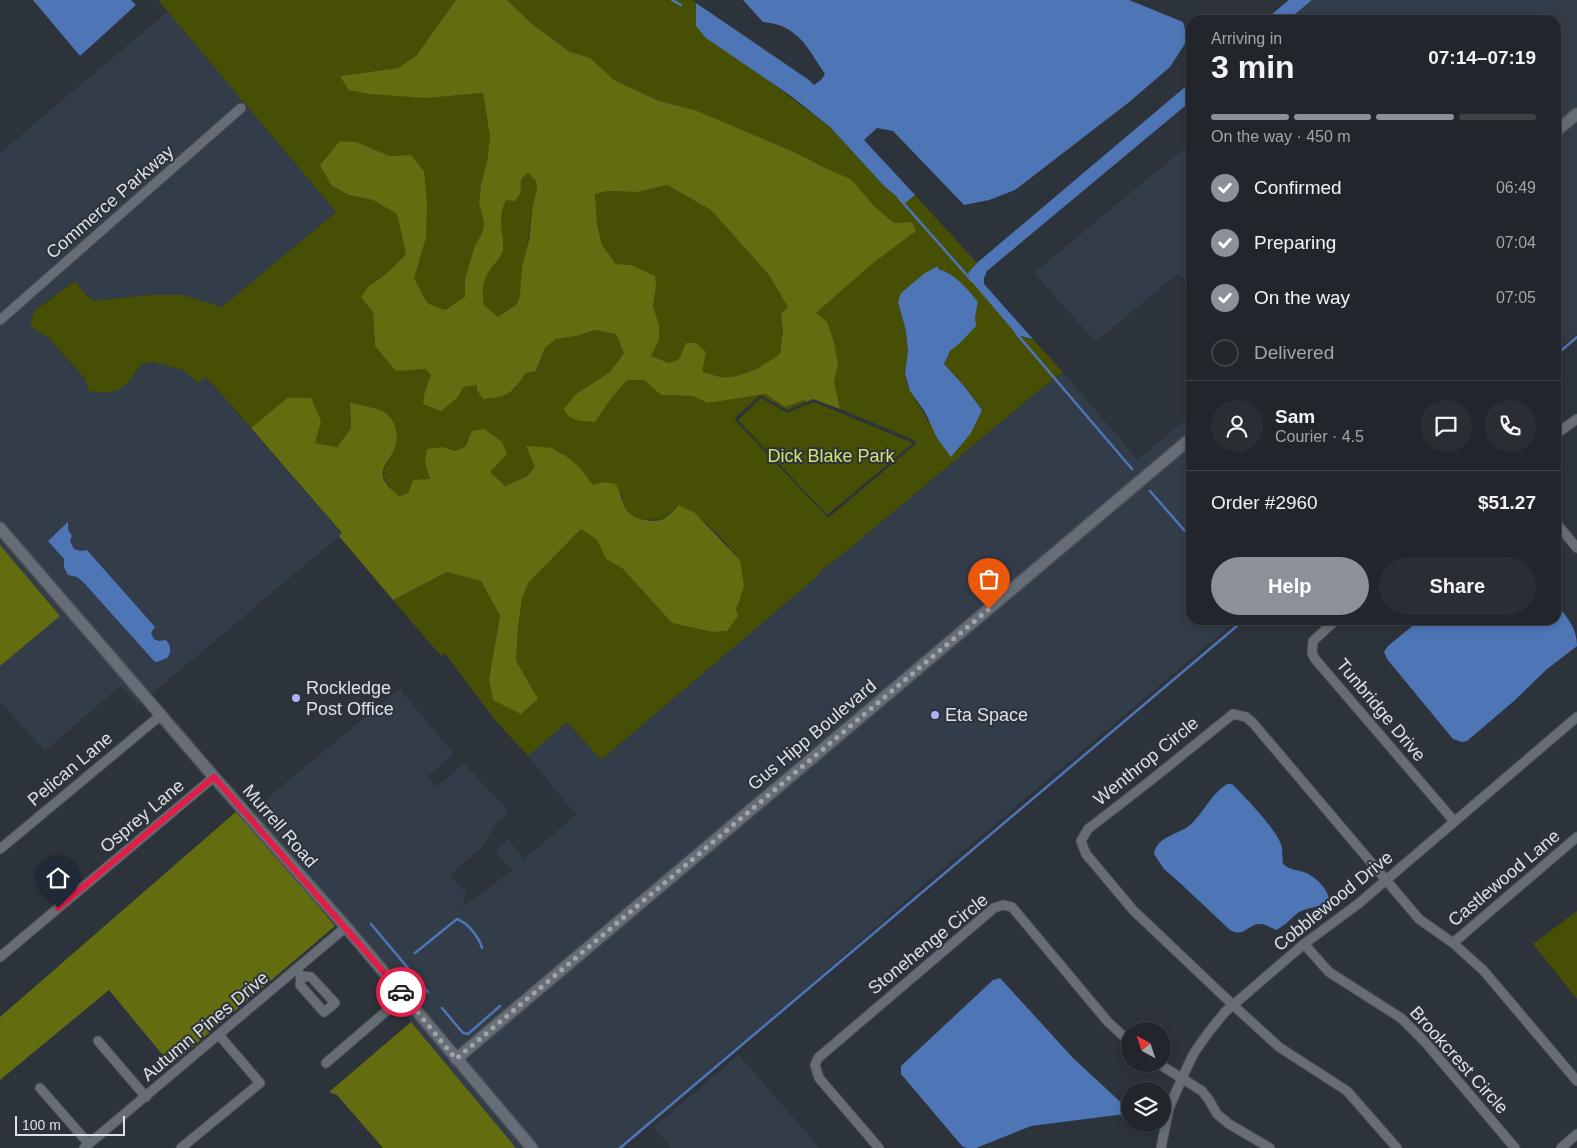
<!DOCTYPE html>
<html lang="en">
<head>
<meta charset="utf-8">
<style>
  body { margin:0; font-family:Helvetica,sans-serif; background:#2a2e34; color:#f1f3f6; height:100vh; display:flex; flex-direction:column; font-size:19px; white-space:nowrap }
  * { box-sizing:border-box; margin:0 }
  p { font-size:16px; color:#a2a5a9 }
  .icon { flex:none; width:28px; height:28px; fill:none; stroke:currentColor; stroke-width:2; stroke-linecap:round; stroke-linejoin:round }
  .map { position:relative; flex:1; overflow:hidden }
  .drawer { position:absolute; left:1186px; top:15px; width:375px; height:610px; display:flex; flex-direction:column; background:#22262c; border-radius:15px; box-shadow:0 2px 8px #0003,0 0 0 1px #3f4348 }
  .drawer>* { flex:none }
  .needle { width:32px; rotate:320deg }
  .fabs { position:absolute; left:1121px; top:1022px; display:grid; gap:10px }
  .fabs a { display:grid; place-items:center; width:50px; height:50px; border-radius:50%; background:#22262c; box-shadow:0 2px 8px #0003,0 0 0 1px #3f4348; font-size:25px }
  .scale { position:absolute; left:15px; bottom:12px; width:110px; box-sizing:border-box; padding-left:5px; border:2px solid #dde1e6; border-top:0; font-size:14px; line-height:18px; white-space:nowrap; color:#dde1e6; -webkit-text-stroke:4px #2d333a; paint-order:stroke }
  .pin { position:absolute; display:grid; place-items:center; width:42px; height:42px; color:#fff; margin:-51px -21px; border-radius:50% 50% 50% 0; rotate:-45deg; box-shadow:0 0 5px #0007 }
  .pin .icon { rotate:45deg }
  .courier { position:absolute; display:grid; place-items:center; width:50px; height:50px; margin:-25px; border:4px solid #e11d48; border-radius:50%; background:#fff; color:#222; box-shadow:0 1px 6px #0007 }
  .summary em { font-style:normal; font-weight:700 }
  .summary div { display:flex; flex-direction:column-reverse }
  .summary { display:flex; align-items:center; justify-content:space-between; height:85px; padding:0 25px }
  h1 { font-size:32px; font-weight:700; line-height:38px }
  .bar { display:grid; grid-template-columns:repeat(4,1fr); gap:8px 5px; align-content:center; height:60px; padding:0 25px }
  .bar i { height:6px; border-radius:4px; background:#3f4348 }
  .bar .selected { background:#8c9099 }
  .bar p { grid-column:span 4 }
  .line { display:flex; align-items:center; gap:12px; padding:0 25px; border-top:1px solid #3f4348 }
  .line div { flex:1 }
  .round { display:grid; place-items:center; flex:none; width:52px; height:52px; border-radius:26px; background:#2a2e34 }
  ol { padding:0 25px; list-style:none }
  li { display:flex; align-items:center; gap:15px; height:55px }
  li p { margin-inline-start:auto }
  li .icon { padding:5px; border-radius:50%; background:#8c9099; color:#fff; stroke-width:4 }
  li:last-child { color:#a2a5a9 }
  li i { width:28px; height:28px; border:2px solid #3f4348; border-radius:50% }
  .primary-button { display:flex; gap:10px; margin-top:auto; padding:10px 25px }
  .primary-button a { flex:1; height:58px; border-radius:30px; background:#8c9099; color:#fff; font-size:20px; font-weight:700; line-height:58px; text-align:center }
  .primary-button a+a { background:#2a2e34; color:#f1f3f6 }
  .map>svg:first-child { display:block }
</style>
</head>
<body>
<div class="map">
<svg width="1577" height="1148" viewBox="0 0 1577 1148">
  <rect width="100%" height="100%" fill="#2d333a"/>
  <!-- built -->
  <g fill="#333c49" fill-rule="evenodd">
    <polygon points="1312,0 1577,0 1577,108 1556,126 1556,20 1288,20"/>
    <path d="M 168,11 L 336,212 L 222,307 L 183,295 L 94,301 L 87,296 L 74,281 L 34,311 L 30,326 L 49,338 L 85,379 L 134,377 L 141,364 L 152,362 L 183,370 L 198,383 L 206,377 L 342,534 L 149,696 L 0,522 L 0,326 L 246,109 L 241,102 L 0,315 L 0,153 ZM 68,523 L 68,530 L 72,536 L 70,541 L 74,549 L 81,551 L 88,551 L 154,627 L 151,633 L 154,639 L 159,641 L 154,661 L 91,590 L 64,567 Z"/>
    <polygon points="1577,119 1577,333 1556,350 1556,137"/>
    <polygon points="1191,143 1191,288 1178,273 1096,342 1034,273"/>
    <polygon points="1063,372 1138,460 1191,415 1191,432 456,1053 250,812 401,688 402,692 454,754 427,777 437,787 464,763 509,812 494,826 483,846 450,875 466,893 462,907 512,871 495,851 508,839 524,859 576,815 528,756 567,722 601,760 819,575 820,571 838,558 1031,397"/>
    <polygon points="1191,443 1191,620 1237,620 950,862 678,1101 623,1148 537,1148 462,1060"/>
    <polygon points="0,534 144,701 138,705 120,686 45,751 0,702 0,666 60,616 0,545"/>
    <polygon points="404,1002 527,1148 516,1148 399,1007"/>
    <polygon points="739,1055 820,1148 671,1148 654,1127"/>
  </g>
  <!-- green -->
  <g fill="#474f05" fill-rule="evenodd">
    <path d="M 158,0 L 456,0 L 416,56 L 398,68 L 340,76 L 427,98 L 483,93 L 490,137 L 487,162 L 481,184 L 479,203 L 484,224 L 482,233 L 474,248 L 465,279 L 465,297 L 445,310 L 427,303 L 413,278 L 426,238 L 424,171 L 411,155 L 390,156 L 356,142 L 341,141 L 320,165 L 349,195 L 373,200 L 397,214 L 406,254 L 386,274 L 369,286 L 373,312 L 375,346 L 408,370 L 427,369 L 431,375 L 425,391 L 457,398 L 464,387 L 477,385 L 514,390 L 526,373 L 537,371 L 545,348 L 556,339 L 576,336 L 595,330 L 616,334 L 624,353 L 610,372 L 576,394 L 595,422 L 613,396 L 626,380 L 644,380 L 661,395 L 692,396 L 708,403 L 765,394 L 785,407 L 804,400 L 806,402 L 787,410 L 760,395 L 736,417 L 735,420 L 828,518 L 916,444 L 914,440 L 840,409 L 834,382 L 838,365 L 816,313 L 872,264 L 916,231 L 912,222 L 894,223 L 874,206 L 851,179 L 827,169 L 794,152 L 695,110 L 659,101 L 614,80 L 590,59 L 570,52 L 532,24 L 507,0 L 692,0 L 696,3 L 696,26 L 830,127 L 886,188 L 905,202 L 915,195 L 977,263 L 968,273 L 1017,335 L 1033,339 L 1063,372 L 1031,397 L 838,558 L 820,571 L 819,575 L 601,760 L 567,722 L 528,756 L 495,720 L 445,653 L 441,656 L 393,600 L 447,572 L 481,581 L 500,616 L 489,679 L 516,661 L 518,628 L 522,598 L 529,582 L 581,529 L 597,540 L 606,559 L 623,569 L 672,623 L 712,632 L 727,631 L 735,606 L 740,560 C 723,539 704,517 679,505 L 663,519 L 645,520 L 630,515 L 623,504 L 622,495 L 604,482 L 593,485 C 571,454 563,452 527,447 L 535,467 L 526,477 L 505,486 L 490,472 L 466,446 L 455,451 L 443,447 L 428,450 L 427,455 L 430,480 L 413,480 C 408,490 412,492 399,496 C 378,478 381,472 394,451 L 361,406 L 350,402 L 351,428 L 337,447 L 315,443 L 287,398 L 251,428 L 206,377 L 198,383 L 183,370 L 152,362 L 141,364 C 127,388 117,396 89,391 L 85,379 L 49,338 L 30,326 L 34,311 L 75,281 L 87,296 L 94,301 L 150,295 L 183,295 L 222,307 L 336,212 ZM 938,267 L 938,269 L 978,302 L 975,317 L 960,343 L 950,351 L 944,364 L 964,386 L 982,410 L 928,422 C 922,406 907,393 905,374 C 905,367 908,359 908,351 C 908,334 902,318 898,302 Z"/>
    <path d="M 528,173 L 536,181 L 537,190 L 533,204 L 520,296 L 517,304 L 498,317 L 484,305 C 481,292 483,278 492,267 C 496,262 500,258 503,251 C 504,247 503,243 503,239 C 501,226 499,213 505,200 L 511,200 L 520,193 C 519,183 520,179 528,173 Z"/>
    <path d="M 667,185 L 711,210 L 769,275 L 789,307 L 781,314 L 783,331 L 780,355 C 764,365 741,379 721,377 C 715,376 708,373 702,372 L 686,343 L 679,359 L 669,363 L 651,356 L 659,325 L 653,306 L 656,287 L 631,265 L 616,264 L 602,245 L 597,224 L 595,194 L 608,191 L 637,192 Z"/>
    <polygon points="761,398 787,413 814,402 913,443 827,515 738,420"/>
    <polygon points="1577,911 1577,999 1533,944"/>
  </g>
  <!-- forest -->
  <g fill="#636d10" fill-rule="evenodd">
    <path d="M 456,0 L 507,0 L 532,24 L 570,52 L 590,58 L 614,80 L 659,101 L 695,110 L 794,152 L 827,169 L 851,179 L 874,206 L 894,223 L 912,222 L 916,231 L 872,264 L 816,313 L 827,322 L 834,342 L 838,365 L 834,382 L 840,409 L 813,399 L 806,402 L 804,400 L 785,407 L 765,394 L 708,403 L 692,396 L 661,395 L 644,380 L 627,380 L 613,396 L 595,422 C 583,421 569,422 564,409 L 576,394 L 610,372 L 624,353 L 616,334 L 595,330 L 576,336 L 556,339 L 545,348 L 536,371 L 526,373 C 512,393 509,397 483,399 L 477,390 L 477,385 L 464,387 L 457,398 L 441,411 L 423,404 L 425,391 L 431,375 L 426,369 L 396,371 L 375,346 L 373,312 L 361,297 L 369,286 L 386,274 L 406,254 L 397,214 L 373,200 L 349,195 L 331,185 L 320,165 L 340,141 L 356,142 L 390,156 L 411,155 L 424,171 L 427,203 L 426,238 L 414,278 L 427,303 L 445,310 L 465,297 L 465,279 L 474,248 L 482,233 L 484,224 L 479,203 L 481,184 L 487,162 L 490,137 L 483,93 L 427,98 L 369,94 L 349,90 L 340,76 L 398,68 L 416,56 ZM 528,173 L 536,181 L 537,190 L 533,204 L 529,240 L 522,267 L 520,296 L 517,304 L 498,317 L 484,305 C 481,292 483,278 492,267 C 496,262 500,258 503,251 C 504,247 503,243 503,239 C 501,226 499,213 506,200 L 515,201 C 517,198 519,196 520,193 C 523,182 516,182 528,173 ZM 667,185 L 711,210 L 769,275 L 788,307 L 781,314 L 783,331 L 780,354 C 765,365 741,379 721,377 C 715,376 708,373 702,372 L 706,352 L 696,343 L 686,343 L 679,359 L 669,363 L 651,356 L 659,339 L 659,325 L 653,306 L 656,287 L 655,276 L 631,265 L 616,264 L 602,245 L 597,224 L 595,194 L 608,191 L 637,192 Z"/>
    <path d="M 287,398 L 311,398 L 321,421 L 315,443 L 337,447 L 351,428 L 350,402 C 360,406 380,408 387,414 C 397,423 399,438 394,450 C 391,458 382,465 383,475 C 383,484 393,490 399,496 C 412,493 408,490 413,480 L 430,479 L 425,462 L 427,449 L 443,447 L 455,451 L 466,446 L 472,431 L 484,429 L 502,442 L 507,454 L 490,472 L 505,486 L 526,477 L 535,467 L 526,446 L 553,448 C 557,453 562,453 567,457 C 578,464 585,474 593,485 L 604,482 L 616,484 C 621,493 622,506 629,513 C 636,520 655,523 664,519 C 669,516 675,509 679,505 L 695,513 L 740,560 L 744,586 L 737,607 L 735,606 L 738,616 L 727,631 L 712,632 L 672,623 L 623,569 L 606,559 L 597,540 L 581,529 L 529,582 L 522,598 L 518,628 L 516,661 L 538,699 L 521,714 L 493,700 L 489,679 L 500,616 L 481,581 L 447,572 L 393,600 L 339,536 L 342,533 L 251,428 Z"/>
    <polygon points="0,545 60,616 0,666"/>
    <polygon points="238,810 335,926 171,1065 109,990 0,1080 0,1017"/>
    <polygon points="411,1022 516,1148 383,1148 337,1095 329,1092"/>
  </g>
  <!-- water -->
  <g fill="#4e76b7">
    <polygon points="33,0 131,0 136,5 80,56"/>
    <path d="M 743,0 L 1129,0 L 1183,22 L 1188,39 L 1170,67 L 1128,103 L 1015,190 L 989,200 L 964,205 L 893,131 L 877,128 L 864,140 L 915,195 L 905,203 L 886,188 L 830,127 L 791,96 L 706,38 L 696,26 L 696,3 L 809,80 L 814,85 L 822,79 L 825,74 C 807,47 798,25 763,22 Z"/>
    <polygon points="1289,0 1312,0 1288,20 1265,20"/>
    <polygon points="1191,82 1191,101 987,271 984,278 984,284 1033,339 1017,335 972,282 968,273 977,263"/>
    <path d="M 938,266 L 938,269 C 956,274 967,289 978,302 L 975,317 L 976,326 L 960,343 L 950,351 L 944,364 L 964,386 L 982,410 L 971,433 L 951,457 L 937,438 L 925,412 L 910,391 L 905,374 L 908,351 L 906,331 L 898,302 L 901,293 L 925,273 Z"/>
    <path d="M 68,522 L 68,530 L 72,536 L 70,541 L 74,549 L 81,551 L 87,550 L 155,627 L 151,633 L 154,639 L 159,641 L 166,640 C 171,646 172,652 167,658 L 157,662 L 154,661 L 85,584 L 77,577 L 68,575 L 64,567 L 64,559 L 48,541 Z"/>
    <path d="M 1556,605 C 1568,617 1577,629 1577,646 L 1546,670 L 1514,701 L 1467,741 L 1462,742 L 1453,739 L 1387,659 L 1384,652 L 1388,646 L 1420,620 L 1556,620 Z"/>
    <path d="M 1227,784 L 1232,784 C 1245,797 1275,828 1281,844 C 1283,850 1282,857 1283,864 C 1291,871 1297,869 1306,873 C 1316,877 1329,890 1329,901 L 1326,904 C 1317,907 1307,908 1299,912 C 1291,918 1285,926 1276,930 C 1271,928 1266,924 1260,924 C 1247,924 1245,938 1230,930 L 1180,883 L 1164,869 L 1154,854 C 1157,836 1178,835 1190,825 C 1204,813 1209,796 1227,784 Z"/>
    <polygon points="1000,978 1073,1058 1128,1109 1125,1114 1031,1126 976,1148 967,1148 962,1146 901,1074 901,1066 993,980"/>
  </g>
  <g fill="none" stroke-linecap="round" stroke-linejoin="round">
    <!-- stream -->
    <g stroke="#4e76b7" stroke-width="2.5">
      <polyline points="672,0 681,5"/>
      <polyline points="898,197 972,281"/>
      <polyline points="1016,333 1132,469"/>
      <polyline points="1556,355 1577,337"/>
      <polyline points="1150,491 1191,538"/>
      <polyline points="371,924 428,992"/>
      <path d="M 415,953 L 457,919 C 468,923 479,937 482,948"/>
      <polyline points="442,1008 463,1033 468,1034 500,1006"/>
      <polyline points="620,1148 1244,620"/>
    </g>
    <!-- minor casing -->
    <g stroke="#494e54" stroke-width="11">
      <g id="minor">
        <polyline points="0,320 241,108"/>
        <polyline points="1556,434 1577,419"/>
        <polyline points="1556,523 1577,548"/>
        <polyline points="1336,620 1313,641 1312,653 1315,659 1454,821"/>
        <polyline points="0,849 161,715"/>
        <polyline points="1453,943 1577,837"/>
        <polyline points="1304,944 1329,972 1401,1018 1425,1042 1515,1148"/>
        <polyline points="0,957 214,777"/>
        <polyline points="296,969 301,976 311,977 335,1003 324,1012 300,985 301,976"/>
        <polyline points="98,1041 146,1097"/>
        <polyline points="326,1063 404,996"/>
        <polyline points="1159,1064 1202,1091 1209,1100 1217,1114 1229,1124 1270,1148"/>
        <polyline points="40,1088 89,1144"/>
        <polyline points="84,1148 346,927"/>
        <polyline points="181,1148 260,1083 219,1035"/>
        <polyline points="879,1148 819,1078 815,1065 818,1058 994,908 1003,905 1012,907 1108,1022 1130,1042"/>
        <polyline points="1161,1148 1169,1108 1182,1078 1194,1053 1208,1033 1225,1012 1304,944 1358,904 1577,717"/>
        <polyline points="1397,1148 1347,1091 1279,1047 1233,1005 1133,910 1086,854 1081,841 1088,829 1150,781 1233,714 1246,717 1253,723 1419,919 1453,943 1483,970 1577,1081"/>
        <polyline points="1561,1148 1577,1134"/>
      </g>
    </g>
    <!-- tertiary casing -->
    <g stroke="#494e54" stroke-width="14">
      <g id="tertiary">
        <polyline points="1556,131 1577,114"/>
        <polyline points="0,528 214,777 346,927 532,1148"/>
        <polyline points="456,1059 1191,438"/>
      </g>
    </g>
    <!-- minor -->
    <use href="#minor" stroke="#676d76" stroke-width="9"/>
    <!-- tertiary -->
    <use href="#tertiary" stroke="#676d76" stroke-width="11"/>
  </g>
  <g fill="none" stroke-linecap="round" stroke-linejoin="round">
    <!-- done -->
    <polyline stroke="#9fa4aa" stroke-width="5" stroke-dasharray="0 9" points="401,992 456,1059 989,609"/>
    <!-- route -->
    <polyline stroke="#e11d48" stroke-width="6" points="58,908 214,777 401,992"/>
  </g>
  <!-- markers -->
  <g fill="#aeaefb" stroke="#2d333a" stroke-width="2">
    <circle cx="296" cy="698" r="5"/>
    <circle cx="935" cy="715" r="5"/>
  </g>
  <g text-anchor="middle" dominant-baseline="central" stroke-width="4" stroke-linejoin="round" paint-order="stroke">
    <!-- street labels -->
    <g font-size="18" fill="#dde1e6" stroke="#2d333a">
      <text transform="translate(110 202) rotate(-41)">Commerce Parkway</text>
      <text transform="translate(1381 710) rotate(50)">Tunbridge Drive</text>
      <text transform="translate(812 735) rotate(-40)">Gus Hipp Boulevard</text>
      <text transform="translate(1146 761) rotate(-39)">Wenthrop Circle</text>
      <text transform="translate(70 769) rotate(-40)">Pelican Lane</text>
      <text transform="translate(142 816) rotate(-40)">Osprey Lane</text>
      <text transform="translate(280 826) rotate(49)">Murrell Road</text>
      <text transform="translate(1504 878) rotate(-40)">Castlewood Lane</text>
      <text transform="translate(1333 901) rotate(-39)">Cobblewood Drive</text>
      <text transform="translate(928 944) rotate(-39)">Stonehenge Circle</text>
      <text transform="translate(205 1026) rotate(-40)">Autumn Pines Drive</text>
      <text transform="translate(1459 1060) rotate(48)">Brookcrest Circle</text>
    </g>
    <!-- park labels -->
    <g font-size="18" fill="#d2e26f" stroke="#2d333a">
      <text x="831" y="456">Dick Blake Park</text>
    </g>
    <!-- poi labels -->
    <g font-size="18" fill="#dde1e6" stroke="#2d333a" text-anchor="start">
      <text x="306" y="688">Rockledge<tspan x="306" dy="21">Post Office</tspan></text>
      <text x="945" y="715">Eta Space</text>
    </g>
  </g>
</svg>
<div class="fabs">
<a><svg class="needle" viewBox="-14 -14 28 28"><path d="M0-13l5 13h-10z" fill="#e53935"/><path d="M0 13l5-13h-10z" fill="#a2a5a9"/></svg></a>
<a><svg class="icon" aria-label="layers" viewBox="0 0 24 24"><path d="M12 4l9 5-9 5-9-5zM3 14l9 5 9-5"/></svg></a>
</div>
<div class="scale">100 m</div>
<div class="pin" style="left:989px;top:609px;background:#ea580c"><svg class="icon" aria-label="bag" viewBox="0 0 24 24"><path d="M5 8h14l-1 12H6zM9 8a3 3 0 0 1 6 0"/></svg></div>
<div class="pin" style="left:58px;top:908px;background:#1f2937"><svg class="icon" aria-label="home" viewBox="0 0 24 24"><path d="M3 11l9-7 9 7M6 9v11h12V9"/></svg></div>
<div class="courier" style="left:401px;top:992px"><svg class="icon" aria-label="car" viewBox="0 0 24 24"><path d="M5 17H2v-5l4-1 3-4h7l3 4 3 1v5h-3M9 17h6M6 11h13"/><circle cx="7" cy="17" r="2"/><circle cx="17" cy="17" r="2"/></svg></div>
<section class="drawer">
<div class="summary"><div><h1>3 min</h1><p>Arriving in</p></div><em>07:14–07:19</em></div>
<div class="bar"><i class="selected"></i><i class="selected"></i><i class="selected"></i><i></i><p>On the way · 450 m</p></div>
<ol>
<li><svg class="icon" aria-label="check" viewBox="0 0 24 24"><path d="M5 12l5 5 9-10"/></svg>Confirmed<p>06:49</p></li>
<li><svg class="icon" aria-label="check" viewBox="0 0 24 24"><path d="M5 12l5 5 9-10"/></svg>Preparing<p>07:04</p></li>
<li><svg class="icon" aria-label="check" viewBox="0 0 24 24"><path d="M5 12l5 5 9-10"/></svg>On the way<p>07:05</p></li>
<li><i></i>Delivered</li>
</ol>
<div class="line" style="height:90px"><a class="round"><svg class="icon" aria-label="person" viewBox="0 0 24 24"><circle cx="12" cy="8" r="4"/><path d="M4 21q1-7 8-7t8 7"/></svg></a><div><b>Sam</b><p>Courier · 4.5</p></div><a class="round"><svg class="icon" aria-label="chat" viewBox="0 0 24 24"><path d="M4 5h16v11H9l-5 4z"/></svg></a><a class="round"><svg class="icon" aria-label="phone" viewBox="0 0 24 24"><path d="M5 4h4l2 5-3 2q2 4 5 5l2-3 5 2v4C11 20 4 13 5 4z"/></svg></a></div>
<div class="line" style="height:65px"><div>Order #2960</div><b>$51.27</b></div>
<div class="primary-button"><a>Help</a><a>Share</a></div>
</section>
</div>
</body>
</html>
